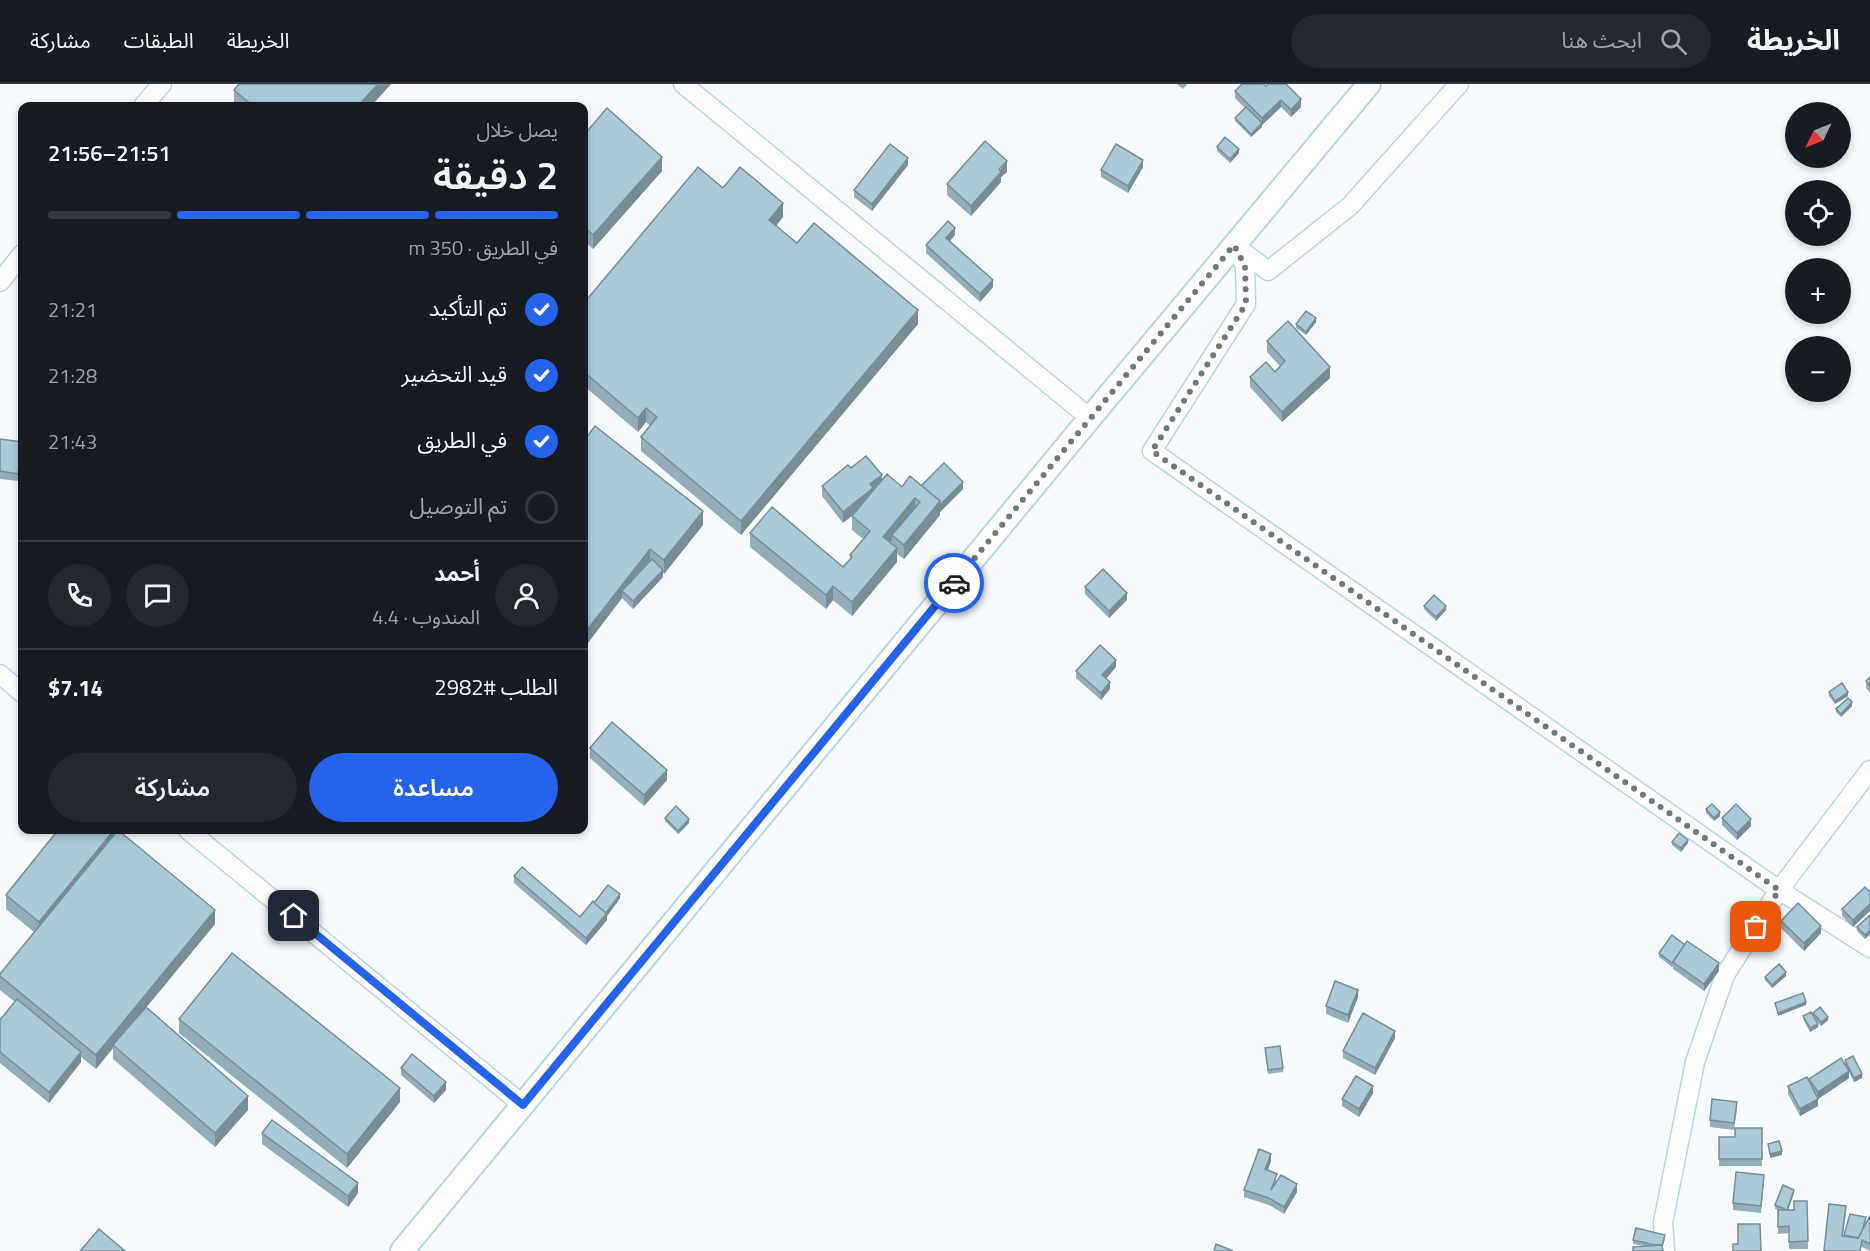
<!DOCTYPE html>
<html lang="ar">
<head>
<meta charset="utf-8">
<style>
  body { margin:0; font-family:"Titillium Web","Noto Sans Arabic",sans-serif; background:#242831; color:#f1f3f6; direction:rtl; height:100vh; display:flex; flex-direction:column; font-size:22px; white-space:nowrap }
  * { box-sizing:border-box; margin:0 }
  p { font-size:20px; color:#9ea1a6 }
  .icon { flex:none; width:33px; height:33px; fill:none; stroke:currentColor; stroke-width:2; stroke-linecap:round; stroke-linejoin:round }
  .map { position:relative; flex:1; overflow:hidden; direction:ltr }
  .drawer { position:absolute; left:18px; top:18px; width:570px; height:732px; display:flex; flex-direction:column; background:#171b24; border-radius:12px; box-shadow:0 3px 9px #0003; direction:rtl }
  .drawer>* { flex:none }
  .needle { width:39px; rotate:227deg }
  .fabs { position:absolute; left:1785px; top:18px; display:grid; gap:12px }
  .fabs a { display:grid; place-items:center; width:66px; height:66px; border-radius:50%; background:#171b24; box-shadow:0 3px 9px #0003; font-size:30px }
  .pin { position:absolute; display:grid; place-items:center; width:51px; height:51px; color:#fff; margin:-26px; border-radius:12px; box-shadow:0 3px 9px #0006 }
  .courier { position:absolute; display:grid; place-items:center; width:60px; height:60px; margin:-30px; border:4px solid #2563eb; border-radius:50%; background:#fff; color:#222; box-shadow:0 2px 8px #0007 }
  .overview em { font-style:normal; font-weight:600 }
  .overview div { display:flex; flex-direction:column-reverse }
  .overview { display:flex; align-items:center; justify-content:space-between; height:102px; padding:0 30px }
  h1 { font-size:39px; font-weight:600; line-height:45px }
  .bar { display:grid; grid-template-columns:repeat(4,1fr); gap:9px 6px; align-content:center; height:72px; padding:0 30px }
  .bar i { height:8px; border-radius:4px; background:#363941 }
  .bar .current { background:#2563eb }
  .bar p { grid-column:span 4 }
  .line { display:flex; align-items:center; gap:15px; padding:0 30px; border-top:2px solid #363941 }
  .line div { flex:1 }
  .round { display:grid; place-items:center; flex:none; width:63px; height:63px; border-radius:32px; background:#242831 }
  ol { padding:0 30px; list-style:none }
  li { display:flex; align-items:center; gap:18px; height:66px }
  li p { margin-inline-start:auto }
  li .icon { padding:6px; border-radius:50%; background:#2563eb; color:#fff; stroke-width:4 }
  li:last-child { color:#9ea1a6 }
  li i { width:33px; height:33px; border:3px solid #363941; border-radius:50% }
  .action { display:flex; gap:12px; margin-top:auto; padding:12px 30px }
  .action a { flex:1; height:69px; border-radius:36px; background:#2563eb; color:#fff; font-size:24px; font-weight:600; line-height:69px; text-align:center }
  .action a+a { background:#242831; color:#f1f3f6 }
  header { display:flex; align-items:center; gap:36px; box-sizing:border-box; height:84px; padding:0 30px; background:#171b24; border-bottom:2px solid #363941 }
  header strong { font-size:28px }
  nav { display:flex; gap:33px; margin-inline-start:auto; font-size:21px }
  .search { width:420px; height:54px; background:#242831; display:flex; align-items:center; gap:15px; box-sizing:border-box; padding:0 21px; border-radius:33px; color:#9ea1a6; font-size:22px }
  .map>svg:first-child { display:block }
</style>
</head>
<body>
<header>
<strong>الخريطة</strong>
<div class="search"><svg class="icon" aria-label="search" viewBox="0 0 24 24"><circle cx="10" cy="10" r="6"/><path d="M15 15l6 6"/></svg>ابحث هنا</div>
<nav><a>الخريطة</a><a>الطبقات</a><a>مشاركة</a></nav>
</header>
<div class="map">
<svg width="1870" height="1167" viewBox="0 0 1870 1167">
  <rect width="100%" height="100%" fill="#f5fbfe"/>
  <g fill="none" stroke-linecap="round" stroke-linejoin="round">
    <!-- minor casing -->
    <g stroke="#b7d6e5" stroke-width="21">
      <g id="minor">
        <polyline points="683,0 1090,334"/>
        <polyline points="143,22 162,0"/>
        <polyline points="1235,161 1245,182 1246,220 1152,367 1779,806 1870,864"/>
        <polyline points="1237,163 1268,187 1350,122 1459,0"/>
        <polyline points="0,198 22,170"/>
        <polyline points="0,590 22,609"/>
        <polyline points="188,746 523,1021"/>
        <polyline points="1665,1167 1663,1138 1695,978 1725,891 1779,806 1870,686"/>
      </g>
    </g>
    <!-- tertiary casing -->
    <g stroke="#b7d6e5" stroke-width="26">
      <polyline id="tertiary" points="402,1167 1090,334 1369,0"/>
    </g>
    <!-- minor -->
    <use href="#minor" stroke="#fff" stroke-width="18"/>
    <!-- tertiary -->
    <use href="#tertiary" stroke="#fff" stroke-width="22"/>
  </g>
  <!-- wall -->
  <g fill="#93adb9">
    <polygon points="239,0 391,0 371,22 237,22 234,20 234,6"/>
    <polygon points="1177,0 1187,0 1183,5"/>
    <polygon points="1266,2 1301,23 1291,33 1281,23 1262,41 1262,43 1251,53 1235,37 1235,34 1245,24 1235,14 1235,7"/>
    <polygon points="584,51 662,87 593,165 584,157"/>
    <polygon points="1217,63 1239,69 1230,79 1217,67"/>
    <polygon points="908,81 872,127 854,113 854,106"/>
    <polygon points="1143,83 1128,109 1101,93 1101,86"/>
    <polygon points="1007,88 1001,93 1001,98 971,132 947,111 947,100"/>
    <polygon points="723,104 783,133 776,142 797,159 918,240 741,451 641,367 641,353 650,342 646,338 638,348 584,302 584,219"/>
    <polygon points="955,151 950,157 993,203 980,218 926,169 926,161"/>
    <polygon points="1316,238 1306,251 1296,244 1296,240"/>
    <polygon points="1267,257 1330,294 1282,338 1250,303 1250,293 1275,288 1280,282 1267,268"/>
    <polygon points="0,355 22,366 18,397 0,395"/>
    <polygon points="584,357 703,441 664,490 663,489 663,493 633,525 622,514 584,564"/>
    <polygon points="851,384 902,403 921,402 963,405 940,428 940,431 904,475 897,470 897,478 852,532 833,516 826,525 750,463 750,449 843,483 850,475 850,471 863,455 852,446 852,431 843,439 822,412 822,402"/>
    <polygon points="1085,503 1127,516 1109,534 1085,510"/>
    <polygon points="1424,522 1446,526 1436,537 1424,525"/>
    <polygon points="1116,583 1106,595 1110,605 1101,616 1076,594 1076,587"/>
    <polygon points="1870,593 1870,609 1866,604 1866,597"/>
    <polygon points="1829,608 1848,612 1835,620 1829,612"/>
    <polygon points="1852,622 1841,633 1836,628 1836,625"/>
    <polygon points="590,664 667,696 644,722 590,674"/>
    <polygon points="1706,725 1720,732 1714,737 1706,729"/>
    <polygon points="665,734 689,739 678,750 665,737"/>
    <polygon points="1722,734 1751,742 1737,756 1722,741"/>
    <polygon points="115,746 115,749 215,840 146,924 248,1026 215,1063 113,975 113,964 96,985 81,973 81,978 49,1019 0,979 0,936 15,918 0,906 0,890 34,848 6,825 6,811"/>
    <polygon points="1672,758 1688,759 1681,768 1672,761"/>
    <polygon points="514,792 580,833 594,819 620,814 607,832 607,836 586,861 514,799"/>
    <polygon points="1865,803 1853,843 1842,832 1842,825"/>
    <polygon points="1870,831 1870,850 1865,855 1857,847 1857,843"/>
    <polygon points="1781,837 1821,849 1804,867 1781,844"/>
    <polygon points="1685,861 1719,887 1704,907 1673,885 1673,882 1672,883 1659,873 1659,869"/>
    <polygon points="1786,892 1772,904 1765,896 1765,893"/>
    <polygon points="1358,913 1348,939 1326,930 1326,922"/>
    <polygon points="1813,929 1828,936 1821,942 1813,932"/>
    <polygon points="1803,932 1818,943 1810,948 1803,935"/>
    <polygon points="179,935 400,1018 347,1084 179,949"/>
    <polygon points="1395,954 1375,991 1343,974 1343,967"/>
    <polygon points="1265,964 1283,984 1283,988 1268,990"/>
    <polygon points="1845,976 1862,994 1854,998 1849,988 1849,994 1818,1015 1818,1022 1800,1032 1788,1010 1788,1002 1809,998 1809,995 1845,980"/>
    <polygon points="401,984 446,1006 434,1019 401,991"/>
    <polygon points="1373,1009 1359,1033 1342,1022 1342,1015"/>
    <polygon points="1737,1025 1734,1046 1710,1043 1710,1036"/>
    <polygon points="1762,1044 1762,1082 1719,1082 1719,1053 1735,1053"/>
    <polygon points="262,1049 358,1109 348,1123 262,1060"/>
    <polygon points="1271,1077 1268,1086 1277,1097 1297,1108 1284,1130 1269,1121 1244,1113 1244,1106"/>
    <polygon points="1764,1098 1761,1129 1733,1126 1733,1119"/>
    <polygon points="1794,1109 1788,1126 1794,1126 1807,1117 1808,1165 1789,1165 1789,1149 1778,1150 1778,1126 1775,1125 1775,1121"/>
    <polygon points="1846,1129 1843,1152 1844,1152 1850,1130 1866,1137 1864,1143 1870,1132 1870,1167 1862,1163 1824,1167"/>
    <polygon points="1665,1155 1662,1165 1633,1160 1633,1156"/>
  </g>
  <!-- shaded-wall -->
  <g fill="#788d96">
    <polygon points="378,0 391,0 371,22 358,22"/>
    <polygon points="1301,15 1301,23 1291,33 1291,26"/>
    <polygon points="1281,16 1281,23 1262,41 1262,34"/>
    <polygon points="1262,39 1262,43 1251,53 1251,50"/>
    <polygon points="1239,65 1239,69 1230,79 1230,75"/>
    <polygon points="662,73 662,87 593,165 593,151"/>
    <polygon points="908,74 908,81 872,127 872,120"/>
    <polygon points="1143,76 1143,83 1128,109 1128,102"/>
    <polygon points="1007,77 1007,88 1001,93 1001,98 971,132 971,122"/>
    <polygon points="783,119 783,133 769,150 769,136"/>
    <polygon points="955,144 955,151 946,161 946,154"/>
    <polygon points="993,196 993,203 980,218 980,210"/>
    <polygon points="918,226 918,240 741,451 741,437"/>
    <polygon points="1316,234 1316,238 1306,251 1306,248"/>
    <polygon points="1330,283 1330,294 1282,338 1282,328"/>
    <polygon points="646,324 646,338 638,348 638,334"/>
    <polygon points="22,358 22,366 18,397 18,390"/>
    <polygon points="882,391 882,402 873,415 843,439 843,428 870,400"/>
    <polygon points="963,398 963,405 940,428 940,431 904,475 904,461 940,417"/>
    <polygon points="915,414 915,428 892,451 892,456 883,467 883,453"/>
    <polygon points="703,427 703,441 664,490 664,476"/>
    <polygon points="897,464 897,478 852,532 852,518"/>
    <polygon points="650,465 650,479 622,507 622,514 584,564 584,550"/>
    <polygon points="663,486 663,493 633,525 633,517"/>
    <polygon points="833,502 833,516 826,525 826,511"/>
    <polygon points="1127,509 1127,516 1109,534 1109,527"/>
    <polygon points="1446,522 1446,526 1436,537 1436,533"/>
    <polygon points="1116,576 1116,583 1102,599 1102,591"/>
    <polygon points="1110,598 1110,605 1101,616 1101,609"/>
    <polygon points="1848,608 1848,612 1835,620 1835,617"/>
    <polygon points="1852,618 1852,622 1841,633 1841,630"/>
    <polygon points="667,686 667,696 644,722 644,711"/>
    <polygon points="1720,728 1720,732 1714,737 1714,734"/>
    <polygon points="689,735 689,739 678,750 678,747"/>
    <polygon points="1751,735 1751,742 1737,756 1737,749"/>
    <polygon points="114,746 115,746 115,758 39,852 39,838"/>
    <polygon points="1688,756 1688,759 1681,768 1681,764"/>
    <polygon points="620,810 620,814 607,832 607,836 586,861 586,854"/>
    <polygon points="1870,820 1870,827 1853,843 1853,836"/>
    <polygon points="215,826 215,840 114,962 113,961 113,964 96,985 96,971"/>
    <polygon points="1821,842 1821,849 1804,867 1804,859"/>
    <polygon points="1870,846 1870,850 1865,855 1865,851"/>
    <polygon points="1719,879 1719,887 1704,907 1704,900"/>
    <polygon points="1786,888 1786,892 1772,904 1772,901"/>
    <polygon points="1358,906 1358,913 1348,939 1348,931"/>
    <polygon points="1806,918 1806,921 1778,932 1778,929"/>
    <polygon points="1828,933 1828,936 1821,942 1821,938"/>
    <polygon points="1818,940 1818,943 1810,948 1810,944"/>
    <polygon points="1395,947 1395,954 1375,991 1375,984"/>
    <polygon points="81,968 81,978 49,1019 49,1008"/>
    <polygon points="1849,987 1849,994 1818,1015 1818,1008"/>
    <polygon points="1862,990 1862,994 1854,998 1854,994"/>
    <polygon points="446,998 446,1006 434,1019 434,1012"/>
    <polygon points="1373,1002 1373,1009 1359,1033 1359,1025"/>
    <polygon points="400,1004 400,1018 347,1084 347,1070"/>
    <polygon points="248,1012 248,1026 215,1063 215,1049"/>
    <polygon points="1818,1015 1818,1022 1800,1032 1800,1025"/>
    <polygon points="1782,1067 1782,1071 1770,1074 1770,1070"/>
    <polygon points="1271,1070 1271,1077 1265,1093 1265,1085"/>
    <polygon points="358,1099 358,1109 348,1123 348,1112"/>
    <polygon points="1297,1100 1297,1108 1284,1130 1284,1123"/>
    <polygon points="1794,1106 1794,1109 1787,1129 1787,1126"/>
  </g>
  <!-- building -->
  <g fill="#abc9d7" stroke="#788d96" stroke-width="1.5">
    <polygon points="239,0 378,0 358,22 253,22 234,6"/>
    <polygon points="1242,0 1263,0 1266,2 1268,0 1286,0 1301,15 1291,26 1281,16 1262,34 1235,7"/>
    <polygon points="1246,23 1262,39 1251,50 1235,34"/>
    <polygon points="607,24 662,73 593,151 584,143 584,51"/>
    <polygon points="1225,53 1239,65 1230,75 1217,63"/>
    <polygon points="985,57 1007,77 999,85 1001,88 971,122 947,100"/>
    <polygon points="890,60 908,74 872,120 854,106"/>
    <polygon points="1116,60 1143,76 1128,102 1101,86"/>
    <polygon points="698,83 723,104 740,83 783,119 769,136 797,159 814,139 918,226 741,437 641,353 657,333 646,324 638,334 584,288 584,219"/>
    <polygon points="948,137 955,144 946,154 993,196 980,210 926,161"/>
    <polygon points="1306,227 1316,234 1306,248 1296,240"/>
    <polygon points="1288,237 1330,283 1282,328 1250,293 1266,278 1275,288 1285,277 1267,257"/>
    <polygon points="595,342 703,427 664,476 650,465 584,550 584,357"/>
    <polygon points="0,355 22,358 18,390 0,387"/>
    <polygon points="866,372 882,391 870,400 873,404 843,428 822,402 848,381 851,384"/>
    <polygon points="944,379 963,398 940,421 940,417 921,402"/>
    <polygon points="887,390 902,403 910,392 940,417 904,461 892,451 920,418 915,414 883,453 897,464 852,518 833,502 826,511 750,449 772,423 843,483 852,473 850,471 870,447 852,432"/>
    <polygon points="652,475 663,486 633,517 622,507"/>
    <polygon points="1103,485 1127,509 1109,527 1085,503"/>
    <polygon points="1434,511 1446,522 1436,533 1424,522"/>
    <polygon points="1100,561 1116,576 1102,591 1110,598 1101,609 1076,587"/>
    <polygon points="1870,593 1870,602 1866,597"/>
    <polygon points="1842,599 1848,608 1835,617 1829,608"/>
    <polygon points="1848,614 1852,618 1841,630 1836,625"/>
    <polygon points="612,638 667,686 644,711 590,664"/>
    <polygon points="1712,720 1720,728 1714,734 1706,725"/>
    <polygon points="1736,720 1751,735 1737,749 1722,734"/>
    <polygon points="676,722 689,735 678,747 665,734"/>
    <polygon points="58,746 114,746 39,838 6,811"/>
    <polygon points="118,746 215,826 96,971 0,892 0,890"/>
    <polygon points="1679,749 1688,756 1681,764 1672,758"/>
    <polygon points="522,783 580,833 593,817 607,829 586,854 514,792"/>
    <polygon points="608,801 620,810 606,829 594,819"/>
    <polygon points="1865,803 1870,808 1870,820 1853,836 1842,825"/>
    <polygon points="1798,819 1821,842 1804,859 1781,837"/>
    <polygon points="1870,831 1870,846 1865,851 1857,843"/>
    <polygon points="1672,851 1685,861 1672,879 1659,869"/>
    <polygon points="1687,857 1719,879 1704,900 1673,878"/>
    <polygon points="232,869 400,1004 347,1070 179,935"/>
    <polygon points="1779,880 1786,888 1772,901 1765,893"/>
    <polygon points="1335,897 1358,906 1348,931 1326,922"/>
    <polygon points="1803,909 1806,918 1778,929 1775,919"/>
    <polygon points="17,915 81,968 49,1008 0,968 0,936"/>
    <polygon points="146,923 248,1012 215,1049 113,961"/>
    <polygon points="1820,923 1828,933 1821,938 1813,929"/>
    <polygon points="1811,928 1818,940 1810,944 1803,932"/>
    <polygon points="1363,929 1395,947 1375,984 1343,967"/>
    <polygon points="1280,962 1283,984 1268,986 1265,964"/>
    <polygon points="412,970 446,998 434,1012 401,984"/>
    <polygon points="1853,972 1862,990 1854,994 1845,976"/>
    <polygon points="1841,974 1849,987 1818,1008 1809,995"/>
    <polygon points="1356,992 1373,1002 1359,1025 1342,1015"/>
    <polygon points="1807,993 1818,1015 1800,1025 1788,1002"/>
    <polygon points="1712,1015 1737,1018 1734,1039 1710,1036"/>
    <polygon points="272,1036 358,1099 348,1112 262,1049"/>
    <polygon points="1735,1044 1762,1044 1762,1075 1719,1075 1719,1053 1735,1053"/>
    <polygon points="1779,1057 1782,1067 1770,1070 1768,1060"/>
    <polygon points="1259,1065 1271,1070 1265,1085 1277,1090 1271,1106 1281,1091 1297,1100 1284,1123 1269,1114 1244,1106"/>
    <polygon points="1736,1088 1764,1091 1761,1122 1733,1119"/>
    <polygon points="1783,1101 1794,1106 1787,1126 1775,1121"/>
    <polygon points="1794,1117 1807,1117 1808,1157 1789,1158 1789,1142 1778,1143 1778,1126 1794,1126"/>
    <polygon points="1829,1120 1846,1122 1842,1152 1858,1154 1870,1132 1870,1160 1862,1156 1860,1167 1824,1167"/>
    <polygon points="1850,1130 1866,1133 1862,1147 1858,1154 1844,1151"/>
    <polygon points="1738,1140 1760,1140 1761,1167 1733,1167 1733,1160 1738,1160"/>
    <polygon points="1636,1144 1665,1151 1662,1162 1662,1161 1655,1161 1633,1156"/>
    <polygon points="99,1145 125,1167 80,1167"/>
    <polygon points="1216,1160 1233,1167 1214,1167"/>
    <polygon points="1662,1161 1663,1167 1633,1167 1633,1163"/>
  </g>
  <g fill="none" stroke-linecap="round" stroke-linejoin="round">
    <!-- done -->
    <polyline stroke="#6e787d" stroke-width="6" stroke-dasharray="0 10.8" points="954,499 1234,161 1245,182 1246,220 1152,367 1779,806 1756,843"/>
    <!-- route -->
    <polyline stroke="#2563eb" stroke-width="8" points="294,832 523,1021 954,499"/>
  </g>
</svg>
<div class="fabs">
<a><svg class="needle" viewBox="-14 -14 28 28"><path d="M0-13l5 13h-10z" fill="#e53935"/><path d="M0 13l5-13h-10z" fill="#9ea1a6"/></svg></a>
<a><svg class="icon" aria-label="locate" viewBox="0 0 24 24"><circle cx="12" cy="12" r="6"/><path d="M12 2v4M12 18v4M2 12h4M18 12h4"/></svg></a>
<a>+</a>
<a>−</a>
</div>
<div class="pin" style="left:1756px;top:843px;background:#ea580c"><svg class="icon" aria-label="bag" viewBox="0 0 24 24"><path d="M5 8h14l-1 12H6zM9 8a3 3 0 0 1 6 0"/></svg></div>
<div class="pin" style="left:294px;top:832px;background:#1f2937"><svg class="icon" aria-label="home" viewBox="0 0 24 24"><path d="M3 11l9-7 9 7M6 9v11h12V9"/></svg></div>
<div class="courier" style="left:954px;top:499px"><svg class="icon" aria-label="car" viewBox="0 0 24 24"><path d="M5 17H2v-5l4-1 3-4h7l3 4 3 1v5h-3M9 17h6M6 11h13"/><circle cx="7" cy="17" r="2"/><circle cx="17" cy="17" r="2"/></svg></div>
<section class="drawer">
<div class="overview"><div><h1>2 دقيقة</h1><p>يصل خلال</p></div><em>21:51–21:56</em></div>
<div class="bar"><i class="current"></i><i class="current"></i><i class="current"></i><i></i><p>في الطريق · 350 m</p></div>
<ol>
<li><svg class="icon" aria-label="check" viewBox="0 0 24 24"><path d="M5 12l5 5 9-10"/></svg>تم التأكيد<p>21:21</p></li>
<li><svg class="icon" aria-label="check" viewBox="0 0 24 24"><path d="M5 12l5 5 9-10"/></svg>قيد التحضير<p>21:28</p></li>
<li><svg class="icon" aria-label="check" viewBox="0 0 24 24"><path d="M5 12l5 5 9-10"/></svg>في الطريق<p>21:43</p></li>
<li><i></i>تم التوصيل</li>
</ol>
<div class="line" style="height:108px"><a class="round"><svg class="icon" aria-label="person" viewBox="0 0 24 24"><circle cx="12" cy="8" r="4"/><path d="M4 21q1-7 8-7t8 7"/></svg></a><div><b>أحمد</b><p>المندوب · 4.4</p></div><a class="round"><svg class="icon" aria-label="chat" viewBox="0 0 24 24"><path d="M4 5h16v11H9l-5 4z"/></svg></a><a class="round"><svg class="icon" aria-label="phone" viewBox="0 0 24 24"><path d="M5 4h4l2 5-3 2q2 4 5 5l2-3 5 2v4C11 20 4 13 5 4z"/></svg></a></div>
<div class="line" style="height:78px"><div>الطلب #2982</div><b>$7.14</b></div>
<div class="action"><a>مساعدة</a><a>مشاركة</a></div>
</section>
</div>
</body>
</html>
